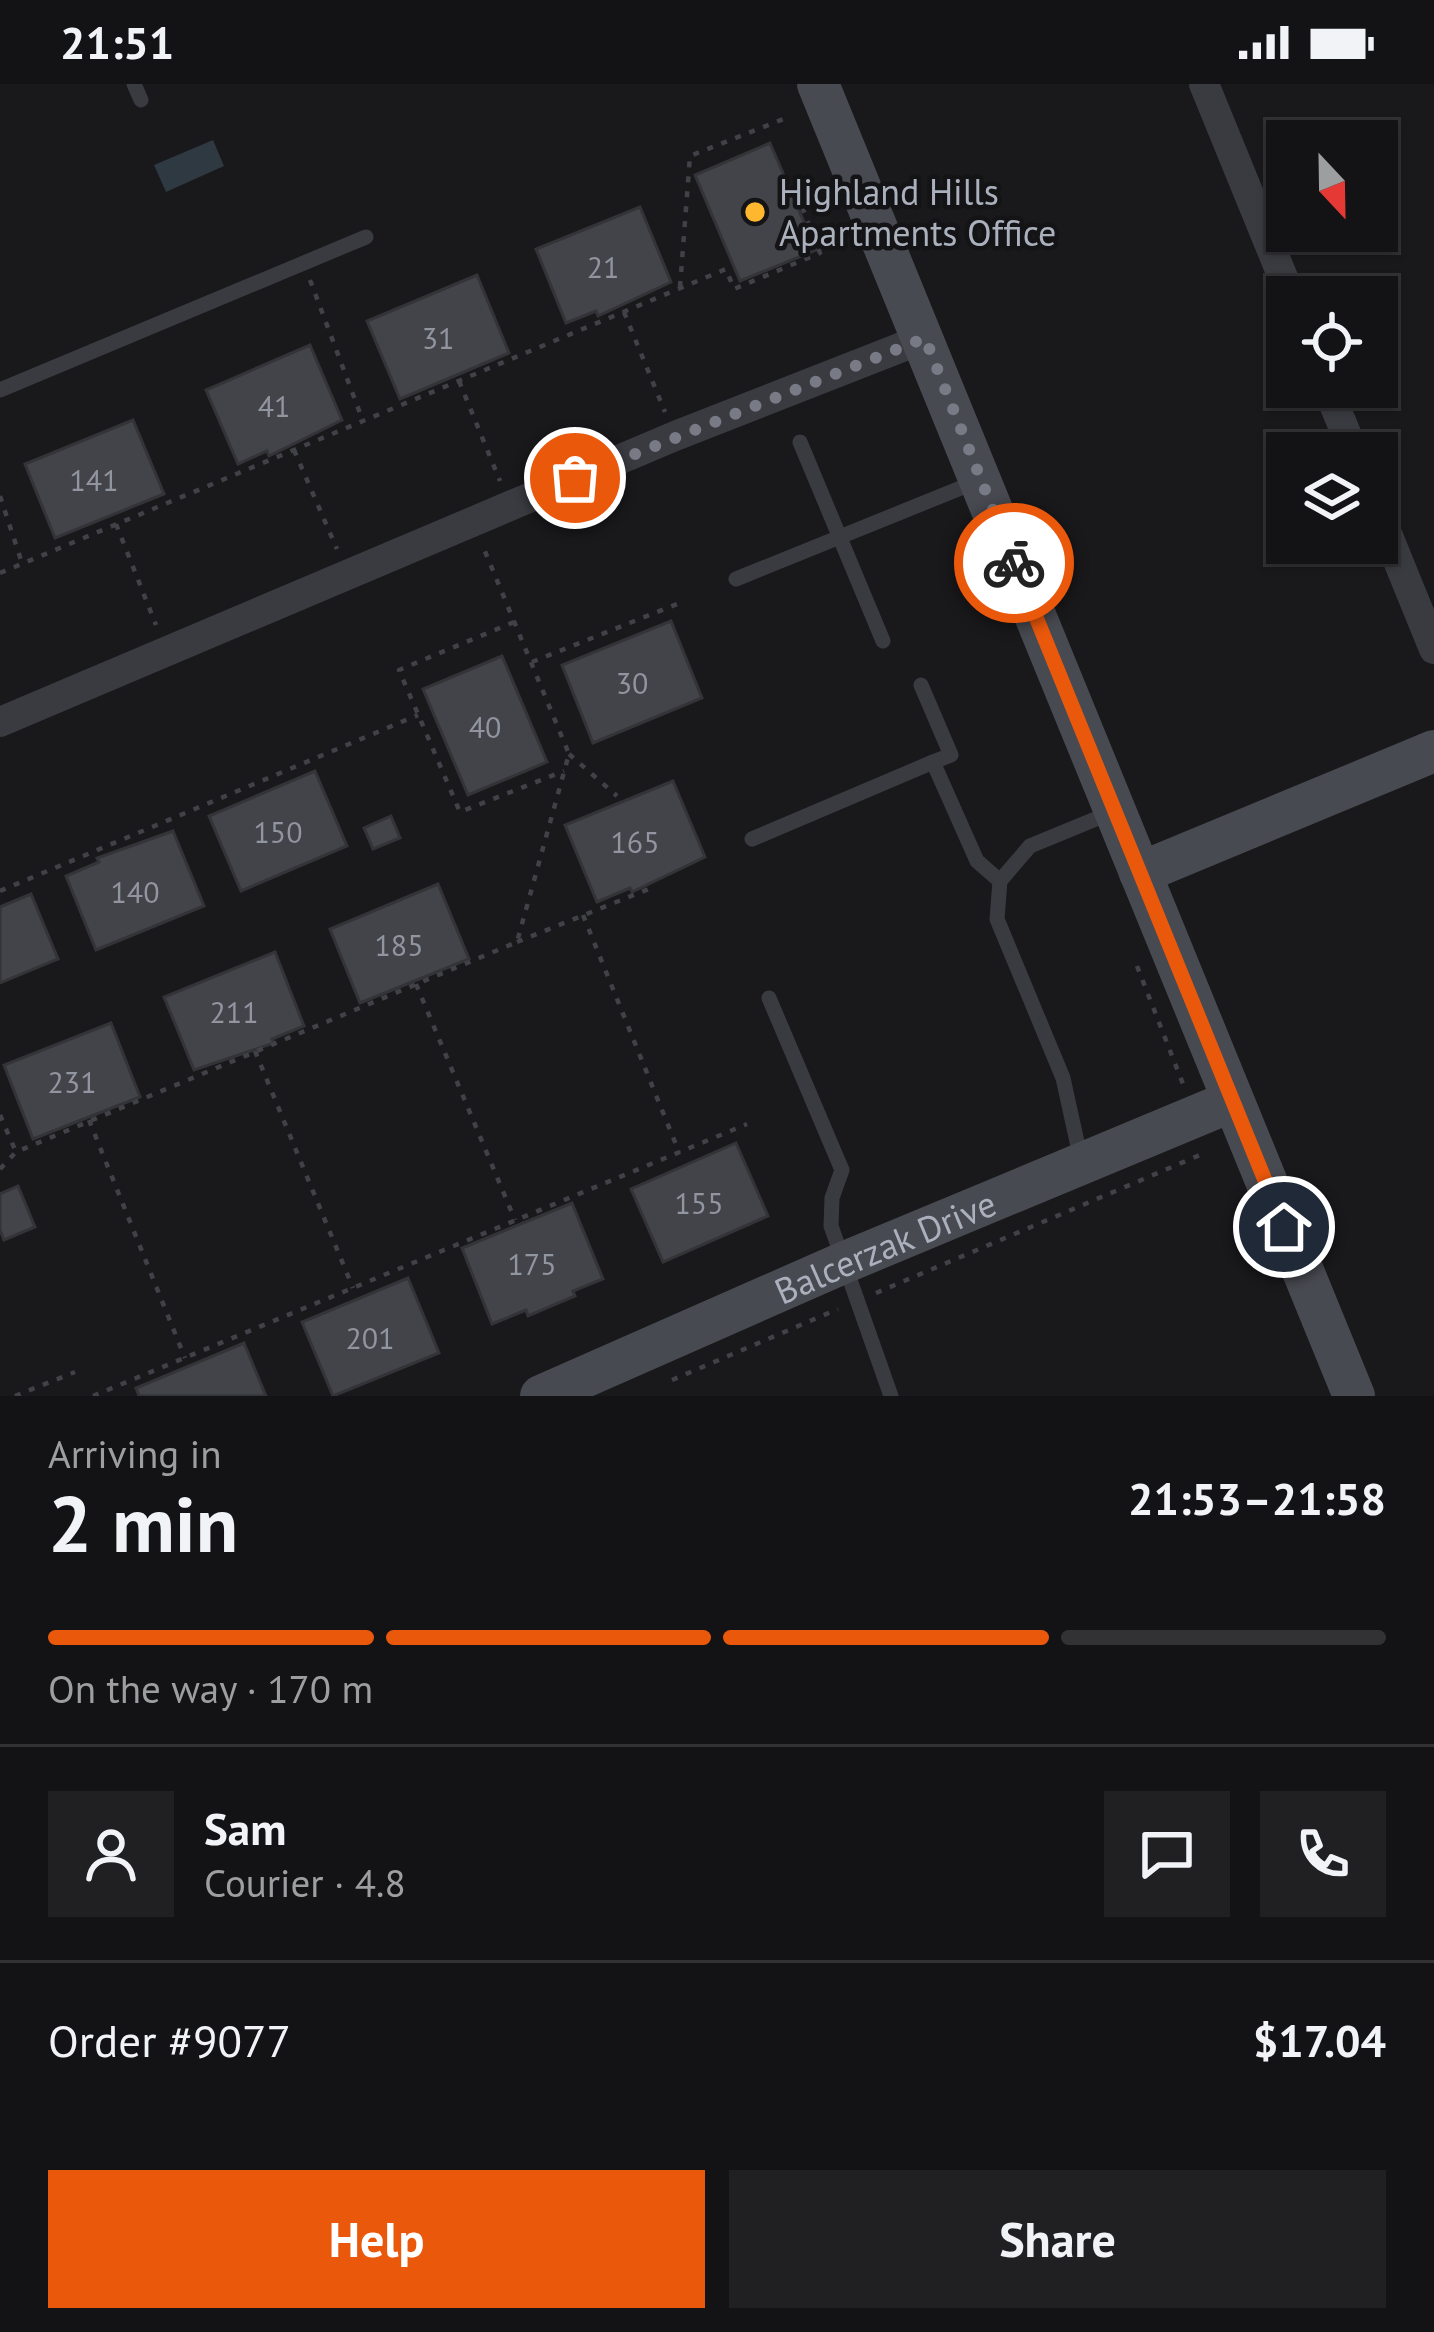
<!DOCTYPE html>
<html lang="en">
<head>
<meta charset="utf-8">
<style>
  body { margin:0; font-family:"PT Sans",sans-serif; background:#202022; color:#f1f3f6; height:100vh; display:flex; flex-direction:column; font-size:45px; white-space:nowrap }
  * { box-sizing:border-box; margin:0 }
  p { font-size:39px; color:#9d9ea0 }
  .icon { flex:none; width:66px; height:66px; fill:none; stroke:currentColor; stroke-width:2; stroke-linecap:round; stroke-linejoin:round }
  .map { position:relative; height:1312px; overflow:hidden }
  .drawer { display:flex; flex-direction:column; background:#131315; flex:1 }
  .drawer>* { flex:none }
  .needle { width:78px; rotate:158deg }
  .tools { position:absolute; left:1266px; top:36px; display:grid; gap:24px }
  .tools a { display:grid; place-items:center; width:132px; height:132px; border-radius:0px; background:#131315; box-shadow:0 3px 9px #0004,0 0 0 3px #323234; font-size:60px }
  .pin { position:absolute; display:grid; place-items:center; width:102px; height:102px; color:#fff; margin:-51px; border:6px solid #fff; border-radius:50%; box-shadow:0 3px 12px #0007 }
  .courier { position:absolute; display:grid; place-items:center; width:120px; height:120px; margin:-60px; border:9px solid #ea580c; border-radius:50%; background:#fff; color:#222; box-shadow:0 3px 15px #0007 }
  .headline em { font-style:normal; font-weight:700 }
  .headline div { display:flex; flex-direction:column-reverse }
  .headline { display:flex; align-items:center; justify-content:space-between; height:204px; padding:0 48px }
  h1 { font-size:78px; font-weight:700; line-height:90px }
  .bar { display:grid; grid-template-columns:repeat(4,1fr); gap:18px 12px; align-content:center; height:144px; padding:0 48px }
  .bar i { height:15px; border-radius:9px; background:#323234 }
  .bar .selected { background:#ea580c }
  .bar p { grid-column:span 4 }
  .line { display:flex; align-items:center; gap:30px; padding:0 48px; border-top:3px solid #323234 }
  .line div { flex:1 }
  .round { display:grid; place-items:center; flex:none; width:126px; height:126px; border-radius:0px; background:#202022 }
  .cta { display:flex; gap:24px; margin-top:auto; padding:24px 48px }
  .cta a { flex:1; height:138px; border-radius:0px; background:#ea580c; color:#fff; font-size:48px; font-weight:700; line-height:138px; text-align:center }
  .cta a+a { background:#202022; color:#f1f3f6 }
  .status { display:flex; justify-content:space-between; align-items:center; height:84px; padding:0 60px; background:#131315; direction:ltr }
  .status svg { height:33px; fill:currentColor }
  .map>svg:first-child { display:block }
</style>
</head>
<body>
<div class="status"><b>21:51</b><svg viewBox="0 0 49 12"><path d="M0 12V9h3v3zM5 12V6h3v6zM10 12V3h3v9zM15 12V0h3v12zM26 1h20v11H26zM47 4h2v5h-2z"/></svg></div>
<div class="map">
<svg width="1434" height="1312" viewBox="0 0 1434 1312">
  <rect width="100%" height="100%" fill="#19191c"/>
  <!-- water -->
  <polygon fill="#2e3942" points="213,56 224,82 166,108 154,81"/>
  <!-- building -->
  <g fill="#434449" stroke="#333338" stroke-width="3">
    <polygon points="770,59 816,166 740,197 695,91"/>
    <polygon points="640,123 671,198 598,232 596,227 566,239 536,165"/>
    <polygon points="477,191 509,269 400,315 367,237"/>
    <polygon points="310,261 342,336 269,372 267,367 238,380 206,306"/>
    <polygon points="133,336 164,410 55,454 25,380"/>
    <polygon points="671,537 702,614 593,659 562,581"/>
    <polygon points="502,572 547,678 468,711 423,605"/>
    <polygon points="315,687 347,762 241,807 209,732"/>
    <polygon points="673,697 705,773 632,808 630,804 597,818 565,741"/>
    <polygon points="391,732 400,754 373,765 364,744"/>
    <polygon points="173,747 204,822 96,866 66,792 99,778 97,774"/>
    <polygon points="438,800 469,875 360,919 330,845"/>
    <polygon points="31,810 58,875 0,899 0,823"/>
    <polygon points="275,868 304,942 272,955 274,959 194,986 164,913"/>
    <polygon points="111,939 140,1013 33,1055 4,981"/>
    <polygon points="736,1059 768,1132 663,1178 631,1105"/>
    <polygon points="18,1102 35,1143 4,1156 0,1146 0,1110"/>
    <polygon points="572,1119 603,1195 573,1207 575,1212 528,1232 526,1226 492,1240 462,1164"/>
    <polygon points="408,1194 439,1269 333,1312 302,1238"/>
    <polygon points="244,1259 266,1312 139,1312 136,1304"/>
  </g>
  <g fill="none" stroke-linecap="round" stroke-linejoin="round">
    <!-- path -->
    <g stroke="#404248" stroke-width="4.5" stroke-dasharray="6 9" stroke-linecap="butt">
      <polyline points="310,196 363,337"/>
      <polyline points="680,203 690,72 791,32"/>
      <polyline points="624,228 665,328"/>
      <polyline points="459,297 500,397"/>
      <polyline points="294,366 337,465"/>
      <polyline points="0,412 22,479"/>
      <polyline points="116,440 156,541"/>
      <polyline points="0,489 726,185 734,205 820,169 797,110 819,101"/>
      <polyline points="514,538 399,586 460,728 564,687"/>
      <polyline points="532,578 677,520"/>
      <polyline points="569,670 617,712"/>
      <polyline points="0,807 418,631"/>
      <polyline points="583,831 679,1068"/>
      <polyline points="517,858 656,802"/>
      <polyline points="1137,882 1183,1000"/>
      <polyline points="416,900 515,1136"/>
      <polyline points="255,967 353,1204"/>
      <polyline points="0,1031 16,1068"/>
      <polyline points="89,1036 185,1274"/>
      <polyline points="0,1085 16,1068 517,858 569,670 484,465"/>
      <polyline points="876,1209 1207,1068"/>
      <polyline points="672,1296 838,1225"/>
      <polyline points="15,1312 75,1288"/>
      <polyline points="93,1312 747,1040"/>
    </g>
    <!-- lane -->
    <g stroke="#3a3b41" stroke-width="15">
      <polyline points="134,0 141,16"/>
      <polyline points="0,306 366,153"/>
      <polyline points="800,358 883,557"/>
      <polyline points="736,495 978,397"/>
      <polyline points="921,601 951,671 933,678"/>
      <polyline points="752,755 933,678 977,777 1000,797"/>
      <polyline points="769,914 842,1086 832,1114 831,1142 891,1312"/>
      <polyline points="1081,1076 1063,994 997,835 1000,797 1030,762 1115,727"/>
    </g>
    <!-- street -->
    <g stroke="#3a3b41" stroke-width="30">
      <polyline points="1204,0 1291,213"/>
      <polyline points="1327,303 1354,369"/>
      <polyline points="1377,425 1434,565"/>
      <polyline points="0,638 675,352 925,254"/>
    </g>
    <!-- secondary -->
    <g stroke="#484a51" stroke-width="42">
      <polyline points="818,0 1354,1312"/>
      <polyline points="1140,789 1434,667"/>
      <path id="s1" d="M 541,1312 L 843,1179 L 1232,1017"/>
    </g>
  </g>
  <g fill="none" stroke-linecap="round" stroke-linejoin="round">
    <!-- done -->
    <polyline stroke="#787b85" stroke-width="12" stroke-dasharray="0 21.6" points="575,394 925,254 1014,479"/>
    <!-- route -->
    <polyline stroke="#ea580c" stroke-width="15" points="1014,479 1284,1143"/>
  </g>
  <!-- markers -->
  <circle fill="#ffb72e" stroke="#141417" stroke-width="4.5" cx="755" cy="128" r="12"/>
  <g text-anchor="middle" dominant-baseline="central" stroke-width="9" stroke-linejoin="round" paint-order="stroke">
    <!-- number labels -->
    <g font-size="30" fill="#9195a0">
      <text x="603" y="182">21</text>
      <text x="438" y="253">31</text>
      <text x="274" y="321">41</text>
      <text x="94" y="395">141</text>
      <text x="632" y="598">30</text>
      <text x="485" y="642">40</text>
      <text x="278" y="747">150</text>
      <text x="635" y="757">165</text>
      <text x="135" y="807">140</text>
      <text x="399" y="860">185</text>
      <text x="234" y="927">211</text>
      <text x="72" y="997">231</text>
      <text x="699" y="1118">155</text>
      <text x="532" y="1179">175</text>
      <text x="370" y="1253">201</text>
    </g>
    <!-- poi labels -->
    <g font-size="36" fill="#abb0bd" stroke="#141417" text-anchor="start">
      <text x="779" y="107">Highland Hills<tspan x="779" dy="41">Apartments Office</tspan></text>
    </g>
    <!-- street labels -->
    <g font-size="36" fill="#abb0bd" stroke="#141417">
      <text stroke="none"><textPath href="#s1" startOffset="375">Balcerzak Drive</textPath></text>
    </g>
  </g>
</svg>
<div class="tools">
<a><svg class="needle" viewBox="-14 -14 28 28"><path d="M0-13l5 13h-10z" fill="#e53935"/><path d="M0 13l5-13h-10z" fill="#9d9ea0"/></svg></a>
<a><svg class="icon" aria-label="locate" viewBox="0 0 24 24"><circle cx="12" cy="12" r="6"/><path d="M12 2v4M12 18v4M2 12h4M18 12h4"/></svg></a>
<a><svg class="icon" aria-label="layers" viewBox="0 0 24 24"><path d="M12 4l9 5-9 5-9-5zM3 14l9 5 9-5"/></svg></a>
</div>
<div class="pin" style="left:575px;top:394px;background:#ea580c"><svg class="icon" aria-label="bag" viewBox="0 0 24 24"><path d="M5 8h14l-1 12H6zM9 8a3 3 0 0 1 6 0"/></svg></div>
<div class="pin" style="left:1284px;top:1143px;background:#1f2937"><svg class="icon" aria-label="home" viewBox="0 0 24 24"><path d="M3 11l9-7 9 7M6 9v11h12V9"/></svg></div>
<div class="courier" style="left:1014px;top:479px"><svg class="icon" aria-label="bike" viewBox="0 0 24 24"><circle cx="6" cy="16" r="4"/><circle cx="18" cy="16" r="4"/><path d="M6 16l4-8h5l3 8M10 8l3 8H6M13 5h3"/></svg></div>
</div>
<section class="drawer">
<div class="headline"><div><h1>2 min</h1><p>Arriving in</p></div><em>21:53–21:58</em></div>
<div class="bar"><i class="selected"></i><i class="selected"></i><i class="selected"></i><i></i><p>On the way · 170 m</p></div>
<div class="line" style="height:216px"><a class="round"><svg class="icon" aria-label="person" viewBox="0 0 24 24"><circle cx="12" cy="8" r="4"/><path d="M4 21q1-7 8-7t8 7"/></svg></a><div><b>Sam</b><p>Courier · 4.8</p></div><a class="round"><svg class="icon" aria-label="chat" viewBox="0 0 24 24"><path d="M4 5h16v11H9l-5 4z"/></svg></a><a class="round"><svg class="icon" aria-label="phone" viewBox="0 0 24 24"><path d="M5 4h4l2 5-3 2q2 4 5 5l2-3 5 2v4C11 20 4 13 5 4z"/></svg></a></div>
<div class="line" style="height:156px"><div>Order #9077</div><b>$17.04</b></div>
<div class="cta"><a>Help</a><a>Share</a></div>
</section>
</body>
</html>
